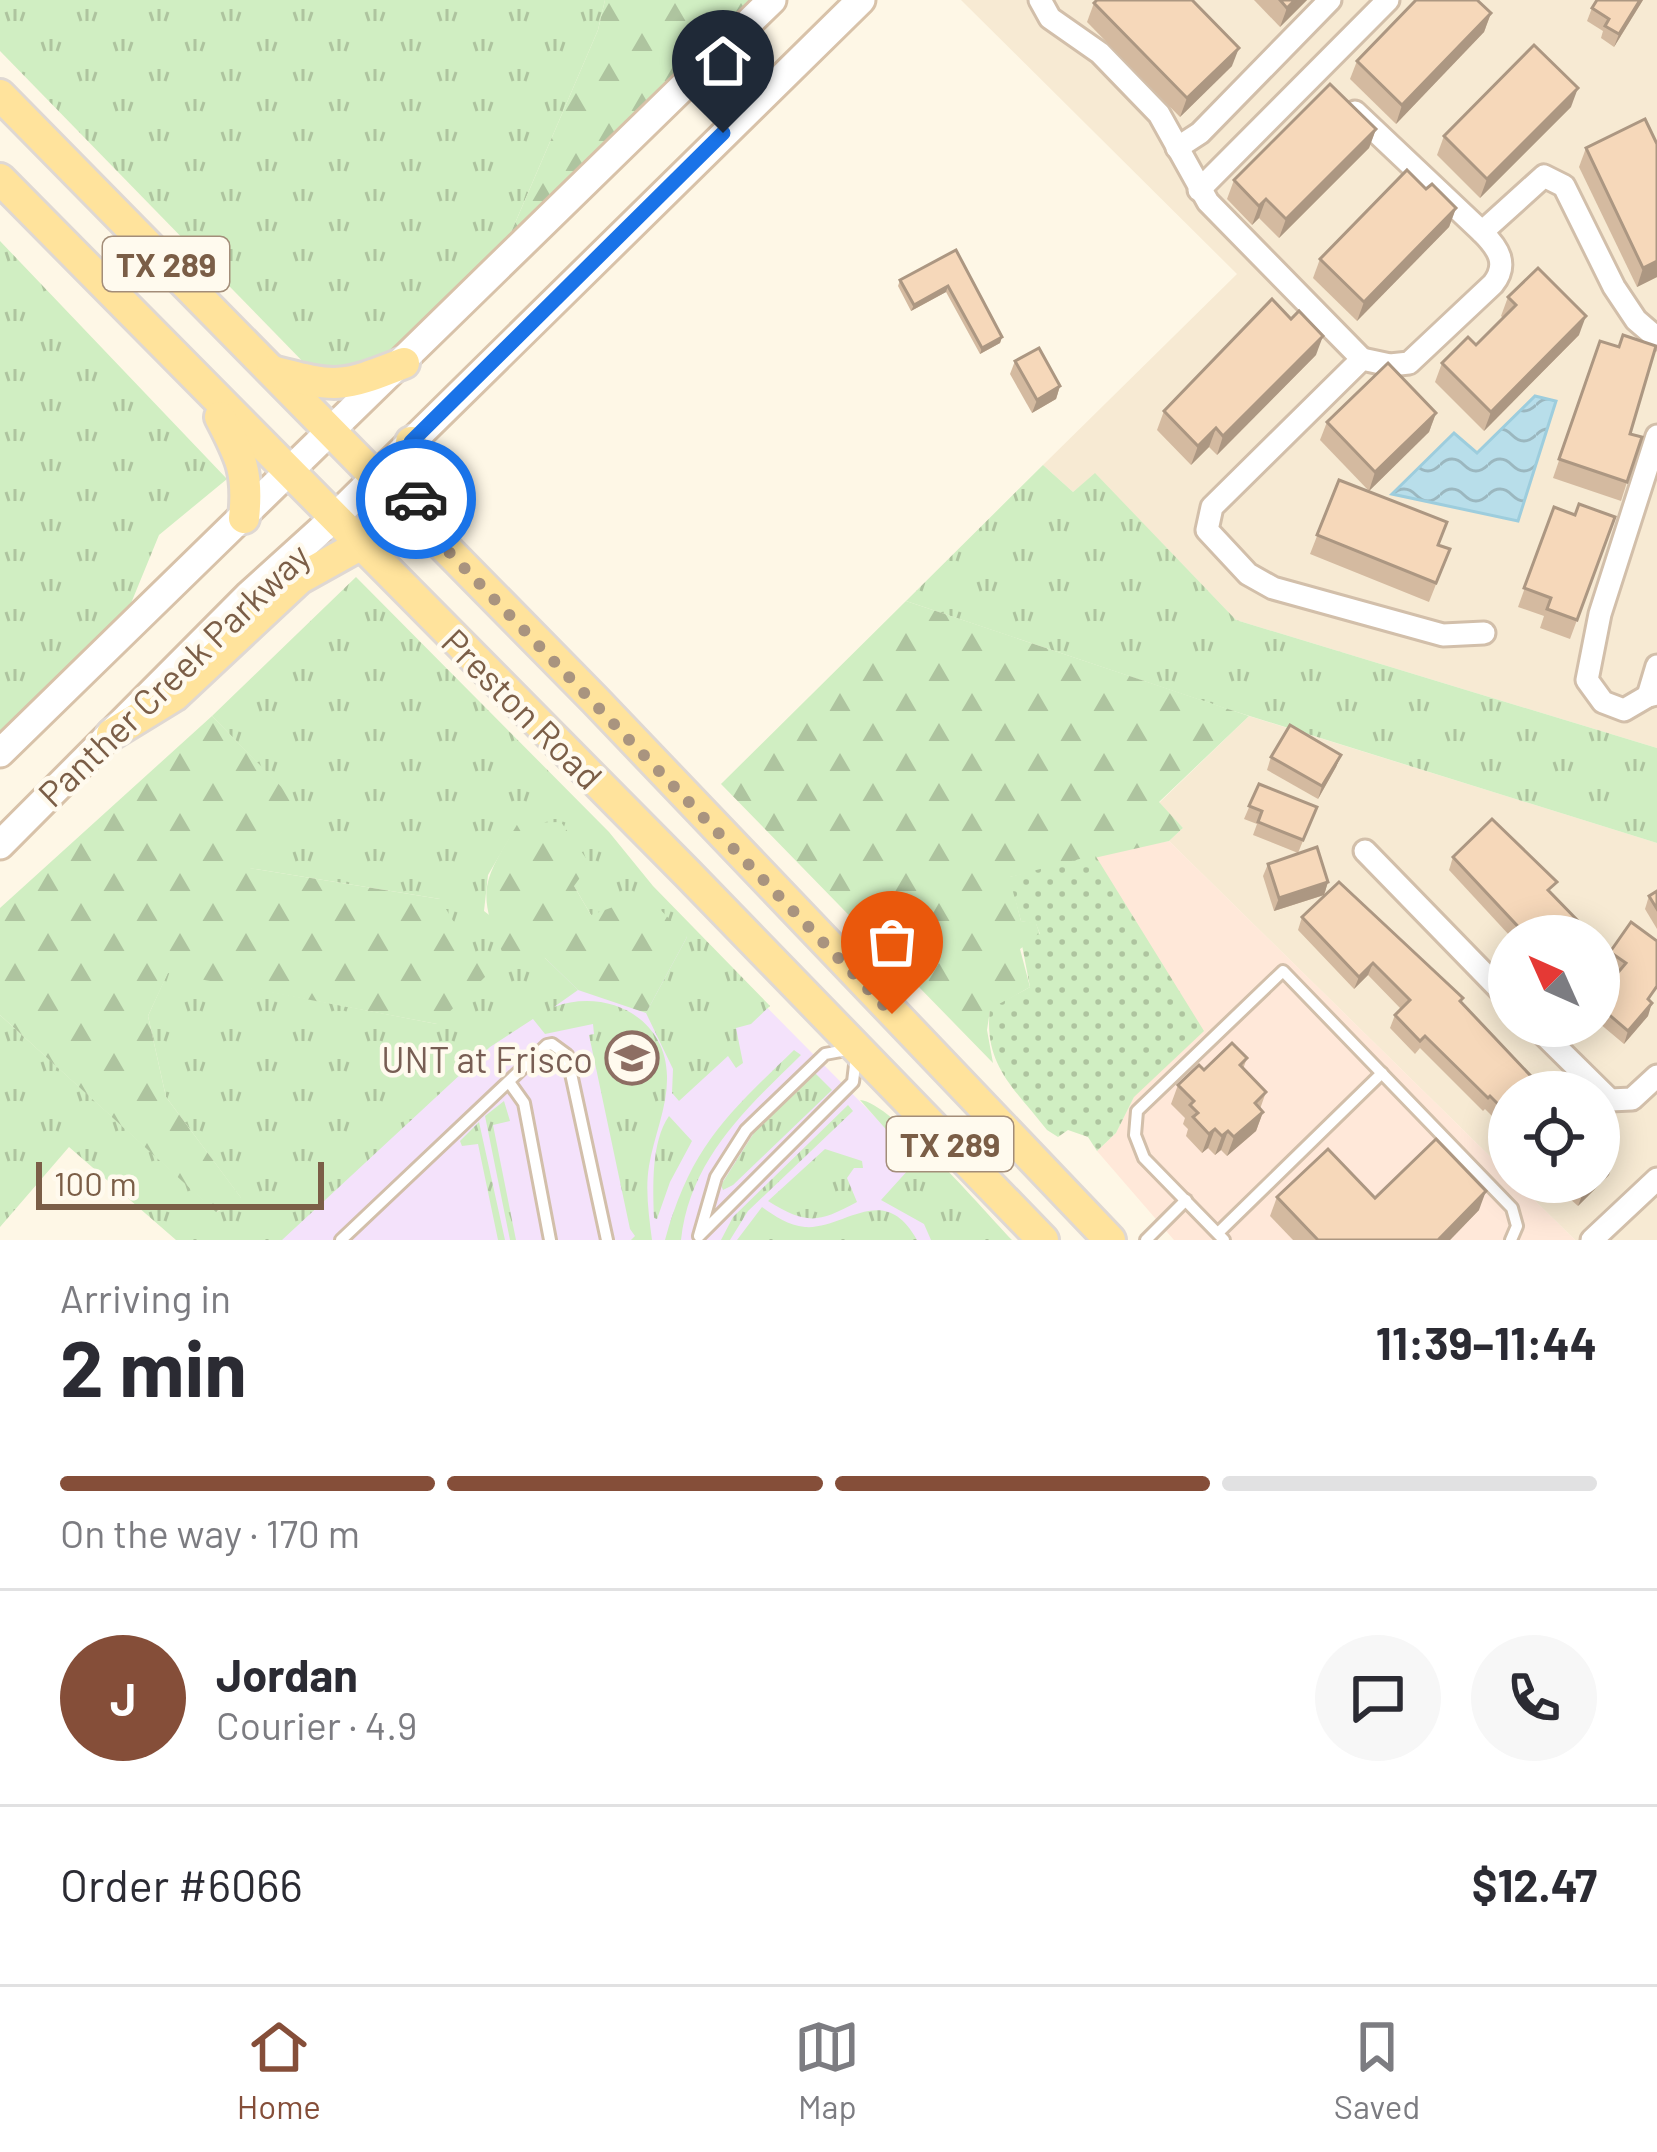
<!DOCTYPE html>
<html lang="en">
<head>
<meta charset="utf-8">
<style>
  body { margin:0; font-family:Barlow,sans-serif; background:#f7f7f7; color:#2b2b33; height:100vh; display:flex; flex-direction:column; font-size:45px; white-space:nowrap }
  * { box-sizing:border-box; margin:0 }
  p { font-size:39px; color:#7c7c81 }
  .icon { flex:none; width:66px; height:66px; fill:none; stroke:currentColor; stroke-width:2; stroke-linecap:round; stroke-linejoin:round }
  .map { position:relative; height:1240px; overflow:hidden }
  .details { display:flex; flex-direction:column; background:#fff; flex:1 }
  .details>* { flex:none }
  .needle { width:78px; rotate:315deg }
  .controls { position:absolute; left:1488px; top:915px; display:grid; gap:24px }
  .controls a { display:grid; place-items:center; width:132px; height:132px; border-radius:50%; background:#fff; box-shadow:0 6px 30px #0003; font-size:60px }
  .scale { position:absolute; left:36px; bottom:30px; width:288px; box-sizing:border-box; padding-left:12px; border:6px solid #7b5e47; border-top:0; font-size:33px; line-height:42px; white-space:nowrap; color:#7b5e47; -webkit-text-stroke:9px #fffaee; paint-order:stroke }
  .pin { position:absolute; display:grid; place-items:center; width:102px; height:102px; color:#fff; margin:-123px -51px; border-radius:50% 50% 50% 0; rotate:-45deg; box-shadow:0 0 12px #0007 }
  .pin .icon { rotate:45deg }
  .courier { position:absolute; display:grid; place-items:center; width:120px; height:120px; margin:-60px; border:9px solid #1a73e8; border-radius:50%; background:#fff; color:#222; box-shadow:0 3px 15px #0007 }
  .headline em { font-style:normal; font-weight:700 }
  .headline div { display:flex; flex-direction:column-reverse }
  .headline { display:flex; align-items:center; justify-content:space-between; height:204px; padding:0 60px }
  h1 { font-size:78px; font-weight:700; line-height:90px }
  .bar { display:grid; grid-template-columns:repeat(4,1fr); gap:18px 12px; align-content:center; height:144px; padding:0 60px }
  .bar i { height:15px; border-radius:9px; background:#e1e1e2 }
  .bar .on { background:#854e39 }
  .bar p { grid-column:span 4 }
  .line { display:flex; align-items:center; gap:30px; padding:0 60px; border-top:3px solid #e1e1e2 }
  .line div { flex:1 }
  .round { display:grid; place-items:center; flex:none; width:126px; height:126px; border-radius:63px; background:#f7f7f7 }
  .menu { display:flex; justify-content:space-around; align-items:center; height:168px; border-top:3px solid #e1e1e2; background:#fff; font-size:33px; color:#7c7c81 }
  .menu a { display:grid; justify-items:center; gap:6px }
  .menu .on { color:#854e39 }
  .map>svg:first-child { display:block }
</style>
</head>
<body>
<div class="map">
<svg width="1657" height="1240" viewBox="0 0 1657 1240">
  <defs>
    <pattern id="grass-tufts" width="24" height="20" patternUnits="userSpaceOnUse" patternTransform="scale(3)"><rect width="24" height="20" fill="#d0eec2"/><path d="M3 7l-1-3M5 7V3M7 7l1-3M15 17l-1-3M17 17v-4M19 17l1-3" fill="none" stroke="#aec49f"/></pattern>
    <pattern id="forest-firs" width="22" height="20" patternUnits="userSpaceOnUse" patternTransform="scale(3)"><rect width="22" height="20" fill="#d0eec2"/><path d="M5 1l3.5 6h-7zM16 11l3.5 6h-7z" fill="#aec49f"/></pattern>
    <pattern id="park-dots" width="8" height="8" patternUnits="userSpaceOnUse" patternTransform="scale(3)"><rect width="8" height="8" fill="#d0eec2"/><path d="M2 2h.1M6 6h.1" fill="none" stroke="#aec49f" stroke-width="1.8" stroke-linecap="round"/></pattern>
    <pattern id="water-waves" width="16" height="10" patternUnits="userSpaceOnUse" patternTransform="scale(3)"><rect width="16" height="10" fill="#b8deea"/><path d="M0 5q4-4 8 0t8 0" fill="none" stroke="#9bb7bf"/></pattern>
  </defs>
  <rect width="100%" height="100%" fill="#fef7e6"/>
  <!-- residential -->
  <g fill="#f7ead3" fill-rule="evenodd">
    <polygon points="961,0 1657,0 1657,748 1236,620 1095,474 1073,492 1043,465 1237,274"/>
    <path d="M 1249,716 L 1657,843 L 1657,1240 L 1575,1240 L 1516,1182 L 1599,1182 L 1599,1092 L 1509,1092 L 1509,1175 L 1169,841 L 1183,828 L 1159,803 ZM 1509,936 L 1599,936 L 1599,1026 L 1509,1026 Z"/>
  </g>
  <!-- commercial -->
  <polygon fill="#ffe8d9" points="1169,841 1509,1175 1509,1182 1516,1182 1575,1240 1174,1240 1097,1151 1116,1133 1134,1097 1095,854"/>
  <!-- education -->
  <polygon fill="#f4e2fb" points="637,876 997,1240 258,1240"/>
  <!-- grass -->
  <g fill="url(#grass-tufts)">
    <polygon points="0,0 605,0 598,30 497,265 348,408 0,51"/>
    <polygon points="0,241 227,479 159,535 118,635 0,751"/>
    <polygon points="1043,465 1073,492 1095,473 1236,620 1657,748 1657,843 1224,708 906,601"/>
    <path d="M 356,577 L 609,832 L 653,886 L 770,1006 L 751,1024 L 736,1028 L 743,1063 L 736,1068 L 728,1056 L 679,1101 L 672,1093 L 673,1069 L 646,1013 L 687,937 L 591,915 L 574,886 L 518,824 L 488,875 L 484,911 L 545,958 L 578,990 L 554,1007 C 605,988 666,1016 667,1076 C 668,1106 654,1136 649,1166 C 645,1190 649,1216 652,1240 L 631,1240 L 635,1236 L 630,1229 L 589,1035 L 594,1034 L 593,1024 L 545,1034 L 533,1019 L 490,1047 L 282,1240 L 176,1240 L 69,1147 L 0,1227 L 0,1015 L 217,1212 L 241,1198 L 166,1097 L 148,1016 L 168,972 L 437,1024 L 440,899 L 249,868 L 302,809 L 212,716 Z"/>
    <path d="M 794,1050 L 801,1055 C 746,1109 690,1159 681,1240 L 665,1240 C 691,1146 727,1115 794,1050 Z"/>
    <polygon points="815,1073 832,1090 733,1185 723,1190 721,1185 755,1131"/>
    <path d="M 860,1100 C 891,1102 986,1213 1012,1240 L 931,1240 L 924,1224 L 881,1200 L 919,1158 L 891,1135 Z"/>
    <polygon points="504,1101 510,1121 493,1125 516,1240 510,1240 485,1116"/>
    <polygon points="848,1105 853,1111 748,1211 730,1240 721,1240 733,1217"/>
    <path d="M 669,1116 L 692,1141 L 670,1182 L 657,1219 L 654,1218 C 653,1186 651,1142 669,1116 Z"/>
    <polygon points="479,1122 505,1240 498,1240 478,1144 462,1146 460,1141"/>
    <path d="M 825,1149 L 862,1161 L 863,1168 L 854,1168 L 847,1178 L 857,1202 C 818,1223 807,1225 768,1201 Z"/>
    <path d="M 762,1207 C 776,1217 788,1225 805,1227 C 844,1230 884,1180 917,1240 L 737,1240 Z"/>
  </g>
  <!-- forest -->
  <g fill="url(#forest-firs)">
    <polygon points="605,0 758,0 497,265 598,30"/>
    <polygon points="906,601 1249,716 1159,802 1183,828 1169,841 1010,877 1021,921 1036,923 1040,935 1020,949 1030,987 990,1010 987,1030 993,1063 721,784"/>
    <polygon points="212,716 303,809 250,868 440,899 486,976 437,1024 168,973 148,1016 166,1097 242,1199 216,1212 0,1015 0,908"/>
    <path d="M 561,822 L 590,864 L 574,886 L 591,915 L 646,895 L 687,937 L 646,1013 L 578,990 L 545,958 L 503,954 C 475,889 484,881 518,823 Z"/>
  </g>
  <!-- park -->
  <path fill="url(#park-dots)" d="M 1095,855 L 1204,1031 L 1134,1097 L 1116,1133 L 1097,1151 L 1088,1137 L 1068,1130 L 1058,1137 L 1047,1130 C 1015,1089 983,1065 990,1009 L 1030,987 L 1021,940 L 1040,934 L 1036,924 L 1021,921 L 1009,877 Z"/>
  <!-- water -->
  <polygon fill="url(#water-waves)" stroke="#9dcddd" stroke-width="3" points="1535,396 1556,401 1518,521 1392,494 1454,433 1477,453"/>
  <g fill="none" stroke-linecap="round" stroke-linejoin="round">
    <!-- lane casing -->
    <g stroke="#d2bfaa" stroke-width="16">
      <g id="lane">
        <polygon points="857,1048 853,1082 699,1236 716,1177 746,1130 825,1054"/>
        <polyline points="509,1082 524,1103 550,1240"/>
        <polyline points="1218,1233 1382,1073"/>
        <polyline points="341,1240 547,1045 552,1044 567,1055 607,1240"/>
        <polyline points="1146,1240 1186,1200"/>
        <polyline points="1224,1240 1144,1158 1135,1135 1137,1111 1283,971 1512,1208 1517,1226 1511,1240"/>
      </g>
    </g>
    <!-- street casing -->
    <g stroke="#d2bfaa" stroke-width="27">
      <g id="street">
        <polyline points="1040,0 1050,18 1100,53 1159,114 1208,202 1362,359"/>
        <polyline points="1355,112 1482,232"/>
        <polyline points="1177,148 1200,133 1330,0"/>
        <polyline points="1199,190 1388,0"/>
        <path d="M 1484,633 L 1443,635 L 1273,588 L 1248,574 L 1207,530 L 1212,507 L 1362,359 L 1390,365 L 1409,363 L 1493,284 C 1509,264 1498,248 1482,232 L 1544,176 L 1564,186 L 1614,287 L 1636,320 L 1657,338"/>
        <polyline points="1657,666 1648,696 1657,694"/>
        <polyline points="1648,696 1624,710 1603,702 1587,680 1600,614 1657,436"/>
        <polyline points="1365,851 1509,999"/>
        <polyline points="1535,1026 1610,1100 1632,1099 1657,1076"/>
        <polyline points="1592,1240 1657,1179"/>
      </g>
    </g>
    <!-- secondary casing -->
    <g stroke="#d8c2a9" stroke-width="33">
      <g id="secondary">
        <polyline points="0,753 772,0"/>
        <polyline points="0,845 249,595 333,519 861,0"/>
      </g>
    </g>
    <!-- primary casing -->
    <g stroke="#dfd8d3" stroke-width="36">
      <g id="primary">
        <polyline points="0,95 595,700 1110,1240"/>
        <polyline points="0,179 687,873 1043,1240"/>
        <path d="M 272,371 C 336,388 341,388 404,363"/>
        <path d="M 220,417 C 241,457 249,473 244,518"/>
        <polyline points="411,442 410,473 424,522"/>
        <polyline points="112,734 174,696 299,579 360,545"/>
      </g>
    </g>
    <!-- lane -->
    <use href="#lane" stroke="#fff" stroke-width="10"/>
    <!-- street -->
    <use href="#street" stroke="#fff" stroke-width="21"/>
    <!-- secondary -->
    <use href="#secondary" stroke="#fff" stroke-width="27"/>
    <!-- primary -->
    <use href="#primary" stroke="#ffe39c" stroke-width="30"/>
  </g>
  <!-- wall -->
  <g fill="#d4baa0">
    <polygon points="1254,0 1307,0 1280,27"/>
    <polygon points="1643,0 1614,47 1601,38 1603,31 1587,21 1592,8"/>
    <polygon points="1094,3 1232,66 1180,117 1087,22"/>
    <polygon points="1491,13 1484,32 1396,124 1350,79 1357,61"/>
    <polygon points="1571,107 1480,198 1437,155 1444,136"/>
    <polygon points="1376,129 1369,148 1279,238 1259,218 1252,225 1227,199 1234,180"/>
    <polygon points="1657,144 1657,277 1637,287 1579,167 1586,148"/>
    <polygon points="1426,189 1456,208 1449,227 1357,321 1313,278 1320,259"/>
    <polygon points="956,250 1002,337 1000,343 980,354 946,292 911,311 898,286 900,280"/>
    <polygon points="1508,297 1579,335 1484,431 1435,382 1442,363 1476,345 1503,318 1501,316"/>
    <polygon points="1600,341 1630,434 1627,482 1621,501 1553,478"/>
    <polygon points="1316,355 1217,455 1209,447 1191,465 1157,430 1164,411"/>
    <polygon points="1015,361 1060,386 1056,399 1032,413 1010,374"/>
    <polygon points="1436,413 1429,432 1369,491 1320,440 1327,422"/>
    <polygon points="1339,480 1438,545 1450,549 1429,602 1310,554"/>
    <polygon points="1554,507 1575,515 1615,517 1570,639 1540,628 1544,616 1518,607"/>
    <polygon points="1341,755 1336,767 1318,799 1267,770 1271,757"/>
    <polygon points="1259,784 1317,807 1298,853 1253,835 1257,824 1244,819"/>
    <polygon points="1453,857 1552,894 1578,936 1510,936 1449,870"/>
    <polygon points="1268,864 1328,882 1324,895 1274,911 1263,876"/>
    <polygon points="1657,891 1657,929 1645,909 1649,896"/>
    <polygon points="1302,917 1461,1002 1509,1092 1509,1133 1485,1109 1483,1111 1420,1048 1415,1054 1390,1028 1395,1015 1401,1009 1368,975 1354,989 1298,930"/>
    <polygon points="1657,941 1648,1016 1624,1044 1599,1023 1599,995 1617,973 1605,965 1610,952"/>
    <polygon points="1247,1058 1243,1069 1266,1092 1260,1109 1263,1112 1256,1131 1227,1156 1221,1150 1215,1155 1208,1148 1202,1153 1186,1136 1188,1129 1183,1124 1185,1118 1171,1104 1178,1085 1204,1070"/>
    <polygon points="1609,1175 1578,1206 1551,1182 1599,1182"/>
    <polygon points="1277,1197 1375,1198 1479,1210 1450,1240 1293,1240 1270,1216"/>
  </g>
  <!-- shaded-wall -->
  <g fill="#ac9782">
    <polygon points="1295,0 1307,0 1280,27 1287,8"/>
    <polygon points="1640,0 1643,0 1614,47 1619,34"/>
    <polygon points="1491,13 1484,32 1396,124 1402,105"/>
    <polygon points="1239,48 1232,66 1180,117 1187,98"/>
    <polygon points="1578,88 1571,107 1480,198 1487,179"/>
    <polygon points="1376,129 1369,148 1279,238 1286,219"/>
    <polygon points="1266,199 1259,218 1252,225 1259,206"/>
    <polygon points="1456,208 1449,227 1357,321 1364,302"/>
    <polygon points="1657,261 1657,277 1637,287 1643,268"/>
    <polygon points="948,286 946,292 911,311 914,305"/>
    <polygon points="1586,316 1579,335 1484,431 1491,412"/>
    <polygon points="1323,336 1316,355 1217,455 1223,436"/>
    <polygon points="1002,337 1000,343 980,354 982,348"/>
    <polygon points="1060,386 1056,399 1032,413 1037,400"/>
    <polygon points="1436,413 1429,432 1369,491 1375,472"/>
    <polygon points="1216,428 1209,447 1191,465 1198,446"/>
    <polygon points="1341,755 1336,767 1318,799 1322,786"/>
    <polygon points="1328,882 1324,895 1274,911 1279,898"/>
    <polygon points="1373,963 1368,975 1354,989 1359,977"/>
    <polygon points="1652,1003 1648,1016 1624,1044 1628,1031"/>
    <polygon points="1263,1112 1256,1131 1227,1156 1234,1137"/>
    <polygon points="1215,1129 1208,1148 1202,1153 1209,1134"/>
    <polygon points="1228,1131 1221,1150 1215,1155 1222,1136"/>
    <polygon points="1613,1162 1609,1175 1578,1206 1583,1193 1594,1182 1599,1182 1599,1177"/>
    <polygon points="1486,1191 1479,1210 1450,1240 1438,1240"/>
  </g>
  <!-- building -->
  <g fill="#f6d8ba" stroke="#ac9782" stroke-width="3">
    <polygon points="1097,0 1192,0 1239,48 1187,98 1094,3"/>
    <polygon points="1280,0 1295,0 1287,8"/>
    <polygon points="1416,0 1477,0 1491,13 1402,105 1357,61"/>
    <polygon points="1597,0 1640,0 1619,34 1605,26 1609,19 1592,8"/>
    <polygon points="1534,45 1578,88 1487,179 1444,136"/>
    <polygon points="1330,84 1376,129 1286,219 1266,199 1259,206 1234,180"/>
    <polygon points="1645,119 1657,144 1657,261 1643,268 1586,148"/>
    <polygon points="1407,170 1426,189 1432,184 1456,208 1364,302 1320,259"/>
    <polygon points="956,250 1002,337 982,348 948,286 914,305 900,280"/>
    <polygon points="1538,268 1586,316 1491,412 1442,363 1468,337 1476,345 1516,305 1508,297"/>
    <polygon points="1272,299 1291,319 1299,311 1323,336 1223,436 1216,428 1198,446 1164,411"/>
    <polygon points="1623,335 1656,346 1630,434 1642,437 1627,482 1559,459 1600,341 1619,347"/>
    <polygon points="1039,348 1060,386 1037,400 1015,361"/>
    <polygon points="1388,363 1436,413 1375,472 1327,422"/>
    <polygon points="1339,480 1447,522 1438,545 1450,549 1436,583 1317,535"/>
    <polygon points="1579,504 1615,517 1577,620 1547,609 1551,598 1524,588 1554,507 1575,515"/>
    <polygon points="1290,725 1341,755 1322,786 1271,757"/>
    <polygon points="1259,784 1317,807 1303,840 1258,822 1262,811 1249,806"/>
    <polygon points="1492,819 1557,882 1548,890 1582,925 1571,936 1527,936 1453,857"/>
    <polygon points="1317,847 1328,882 1279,898 1268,864"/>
    <polygon points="1339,882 1463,998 1460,1001 1546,1092 1509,1092 1509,1115 1490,1096 1488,1098 1425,1036 1420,1041 1395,1015 1410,1000 1373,963 1359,977 1302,917"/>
    <polygon points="1657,891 1657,909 1649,896"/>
    <polygon points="1631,922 1657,941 1657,986 1648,999 1652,1003 1628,1031 1599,1006 1599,995 1626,963 1610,952"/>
    <polygon points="1232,1043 1247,1058 1240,1065 1266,1092 1255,1103 1263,1112 1234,1137 1228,1131 1222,1136 1215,1129 1209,1134 1193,1117 1198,1113 1190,1105 1194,1101 1178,1085 1199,1065 1204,1070"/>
    <polygon points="1436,1139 1486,1191 1438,1240 1318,1240 1277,1197 1328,1149 1375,1198"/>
    <polygon points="1599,1147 1613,1162 1599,1177"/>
    <polygon points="1570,1182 1594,1182 1583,1193"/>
  </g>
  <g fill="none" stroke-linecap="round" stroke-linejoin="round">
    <!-- done -->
    <polyline stroke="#a9947f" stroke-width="12" stroke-dasharray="0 21.6" points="416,499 426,528 892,1014"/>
    <!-- route -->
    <polyline stroke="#1a73e8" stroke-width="15" points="416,499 410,473 411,442 723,133"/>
  </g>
  <!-- icons -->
  <defs>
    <g id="university-ring" transform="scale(2.7)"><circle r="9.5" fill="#fffaee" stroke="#8d6e63" stroke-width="1.5"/><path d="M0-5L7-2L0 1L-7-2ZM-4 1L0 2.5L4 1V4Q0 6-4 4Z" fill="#8d6e63"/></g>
  </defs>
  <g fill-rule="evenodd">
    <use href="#university-ring" x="632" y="1058"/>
  </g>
  <g text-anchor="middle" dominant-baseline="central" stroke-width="9" stroke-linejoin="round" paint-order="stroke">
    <!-- shield labels -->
    <g fill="#fffaee" stroke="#a38d79" stroke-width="3">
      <rect x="103" y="237" width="126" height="54" rx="9"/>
      <rect x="887" y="1117" width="126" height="54" rx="9"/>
    </g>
    <g font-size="33" font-weight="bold" fill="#7b5e47">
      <text x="166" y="264">TX 289</text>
      <text x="950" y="1144">TX 289</text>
    </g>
    <!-- street labels -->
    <g font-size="36" fill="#7b5e47" stroke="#fffaee">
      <text transform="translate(173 674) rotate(-44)">Panther Creek Parkway</text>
      <text transform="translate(523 708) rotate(45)">Preston Road</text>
    </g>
    <!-- education labels -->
    <g font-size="36" fill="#785e54" stroke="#fffaee" text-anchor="end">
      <text x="593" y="1058">UNT at Frisco</text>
    </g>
  </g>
</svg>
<div class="controls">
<a><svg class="needle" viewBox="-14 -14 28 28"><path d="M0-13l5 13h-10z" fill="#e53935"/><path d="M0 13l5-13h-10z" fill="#7c7c81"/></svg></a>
<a><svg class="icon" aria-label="locate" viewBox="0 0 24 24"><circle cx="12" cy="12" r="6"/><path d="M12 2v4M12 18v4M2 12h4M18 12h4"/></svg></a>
</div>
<div class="scale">100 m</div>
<div class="pin" style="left:892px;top:1014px;background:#ea580c"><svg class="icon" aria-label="bag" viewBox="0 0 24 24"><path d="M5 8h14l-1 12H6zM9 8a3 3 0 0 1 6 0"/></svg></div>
<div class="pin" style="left:723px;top:133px;background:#1f2937"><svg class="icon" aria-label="home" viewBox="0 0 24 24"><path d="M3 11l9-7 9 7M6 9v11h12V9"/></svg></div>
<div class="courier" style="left:416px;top:499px"><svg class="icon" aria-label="car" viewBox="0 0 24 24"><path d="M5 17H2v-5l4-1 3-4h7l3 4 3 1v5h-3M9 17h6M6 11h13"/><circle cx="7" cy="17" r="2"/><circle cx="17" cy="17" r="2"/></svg></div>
</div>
<section class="details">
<div class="headline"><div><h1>2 min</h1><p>Arriving in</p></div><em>11:39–11:44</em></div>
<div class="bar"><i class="on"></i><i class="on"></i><i class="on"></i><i></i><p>On the way · 170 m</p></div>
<div class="line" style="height:216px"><b class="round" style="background:#854e39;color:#fff">J</b><div><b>Jordan</b><p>Courier · 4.9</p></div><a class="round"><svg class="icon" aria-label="chat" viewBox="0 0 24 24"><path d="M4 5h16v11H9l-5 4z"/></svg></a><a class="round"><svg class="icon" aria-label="phone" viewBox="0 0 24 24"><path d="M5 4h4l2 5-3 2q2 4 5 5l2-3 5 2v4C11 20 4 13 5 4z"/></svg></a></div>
<div class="line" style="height:156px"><div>Order #6066</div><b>$12.47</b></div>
</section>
<nav class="menu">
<a class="on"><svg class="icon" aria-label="home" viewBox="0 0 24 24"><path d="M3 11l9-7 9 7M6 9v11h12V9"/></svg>Home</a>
<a><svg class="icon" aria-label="map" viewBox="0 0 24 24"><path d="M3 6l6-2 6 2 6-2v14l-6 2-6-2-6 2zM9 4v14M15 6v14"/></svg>Map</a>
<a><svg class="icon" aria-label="saved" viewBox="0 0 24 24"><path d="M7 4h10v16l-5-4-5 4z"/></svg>Saved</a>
</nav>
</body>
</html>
